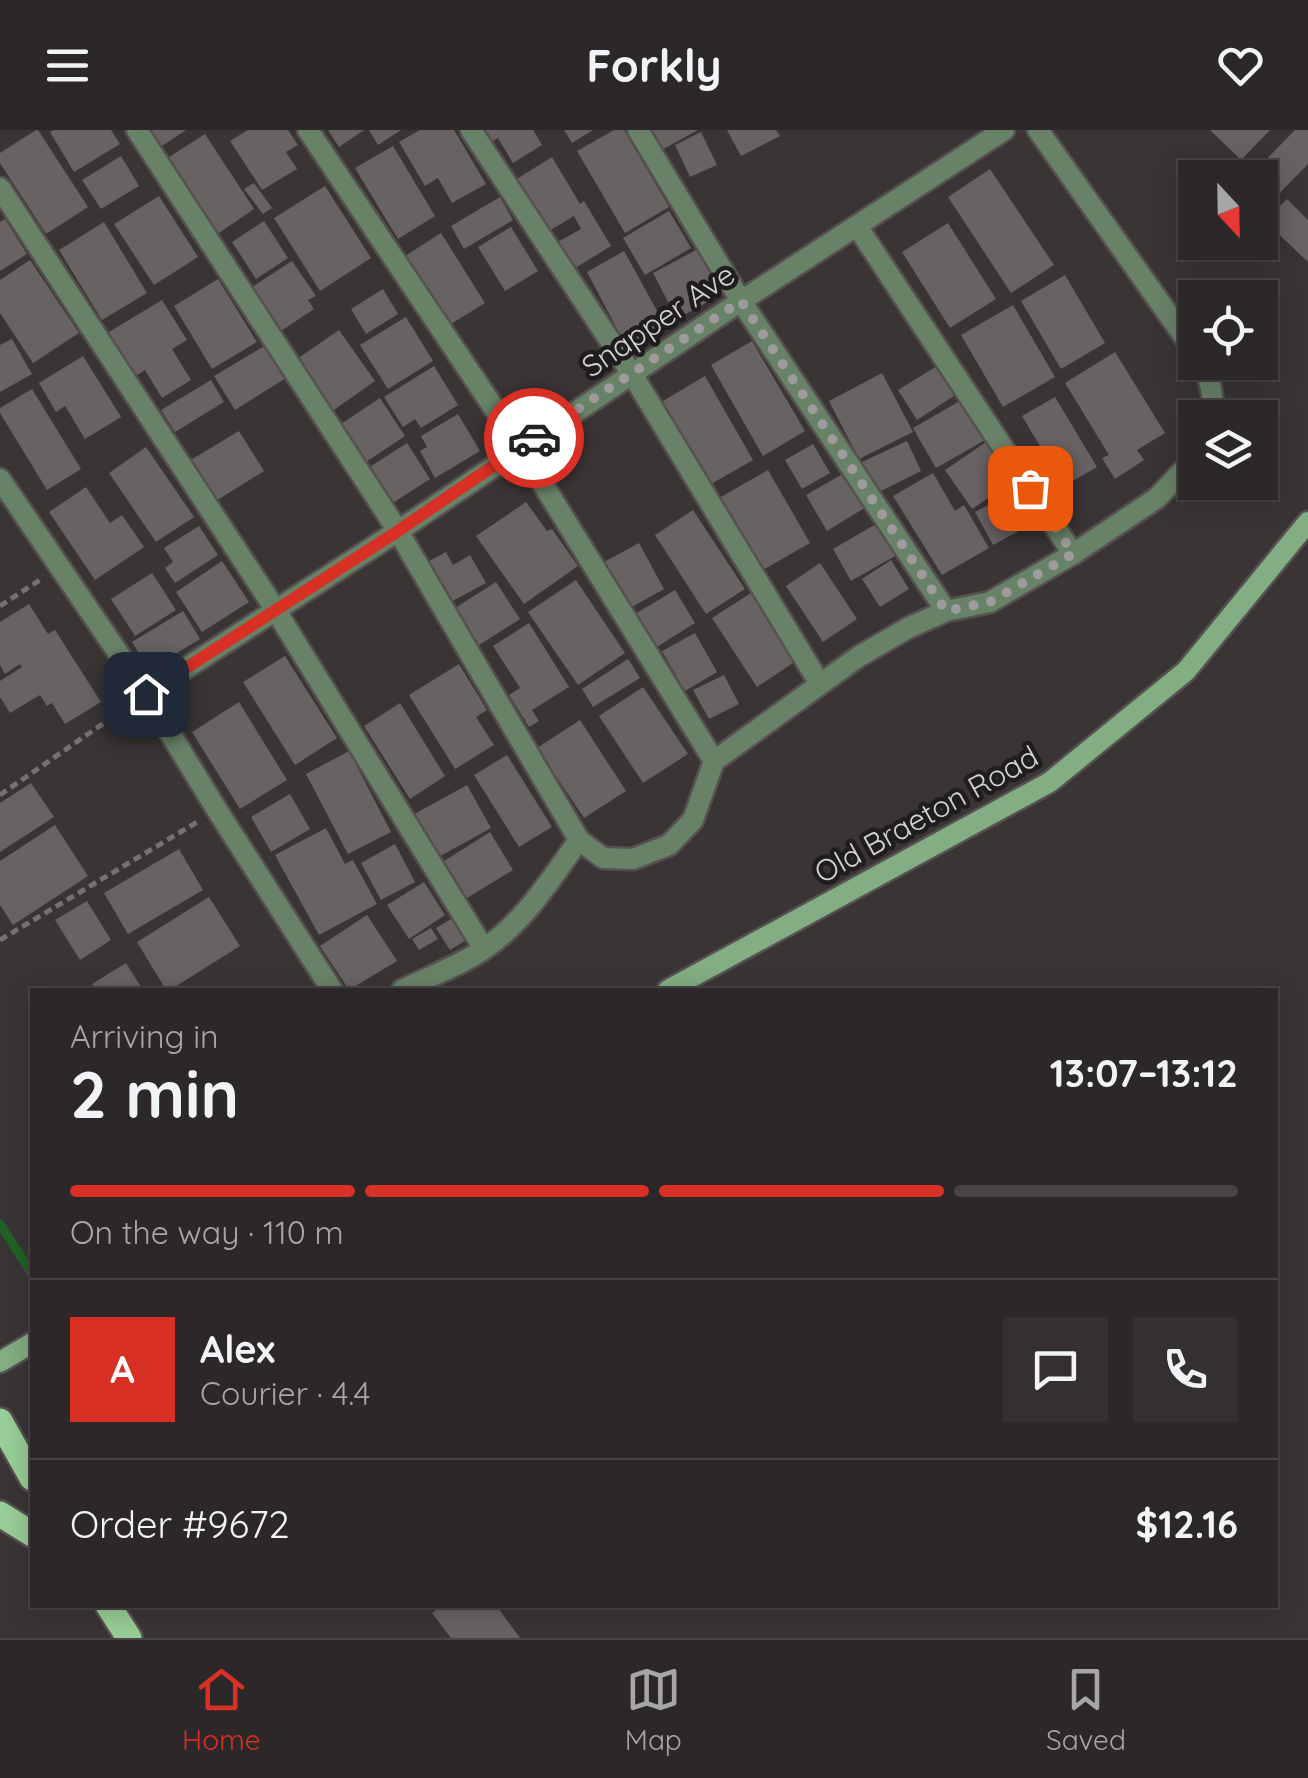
<!DOCTYPE html>
<html lang="en">
<head>
<meta charset="utf-8">
<style>
  body { margin:0; font-family:Quicksand,sans-serif; background:#342f30; color:#f1f3f6; height:100vh; display:flex; flex-direction:column; font-size:38px; white-space:nowrap }
  * { box-sizing:border-box; margin:0 }
  p { font-size:32px; color:#a6a5a8 }
  .icon { flex:none; width:55px; height:55px; fill:none; stroke:currentColor; stroke-width:2; stroke-linecap:round; stroke-linejoin:round }
  .map { position:relative; flex:1; overflow:hidden }
  .details { position:absolute; left:30px; top:858px; width:1248px; height:620px; display:flex; flex-direction:column; background:#2c2728; border-radius:0px; box-shadow:0 5px 25px #0003,0 0 0 2px #484445 }
  .details>* { flex:none }
  .needle { width:65px; rotate:158deg }
  .tools { position:absolute; left:1178px; top:30px; display:grid; gap:20px }
  .tools a { display:grid; place-items:center; width:100px; height:100px; border-radius:0px; background:#2c2728; box-shadow:0 5px 25px #0003,0 0 0 2px #484445; font-size:50px }
  .pin { position:absolute; display:grid; place-items:center; width:85px; height:85px; color:#fff; margin:-42px; border-radius:20px; box-shadow:0 5px 15px #0006 }
  .courier { position:absolute; display:grid; place-items:center; width:100px; height:100px; margin:-50px; border:8px solid #d93025; border-radius:50%; background:#fff; color:#222; box-shadow:0 2px 12px #0007 }
  .overview em { font-style:normal; font-weight:700 }
  .overview div { display:flex; flex-direction:column-reverse }
  .overview { display:flex; align-items:center; justify-content:space-between; height:170px; padding:0 40px }
  h1 { font-size:65px; font-weight:700; line-height:75px }
  .bar { display:grid; grid-template-columns:repeat(4,1fr); gap:15px 10px; align-content:center; height:120px; padding:0 40px }
  .bar i { height:12px; border-radius:8px; background:#484445 }
  .bar .selected { background:#d93025 }
  .bar p { grid-column:span 4 }
  .line { display:flex; align-items:center; gap:25px; padding:0 40px; border-top:2px solid #484445 }
  .line div { flex:1 }
  .round { display:grid; place-items:center; flex:none; width:105px; height:105px; border-radius:0px; background:#342f30 }
  header { display:flex; justify-content:space-between; align-items:center; height:130px; padding:0 40px; background:#2c2728; font-size:45px; font-weight:700 }
  .tab-bar { display:flex; justify-content:space-around; align-items:center; height:140px; border-top:2px solid #484445; background:#2c2728; font-size:28px; color:#a6a5a8 }
  .tab-bar a { display:grid; justify-items:center; gap:5px }
  .tab-bar .selected { color:#d93025 }
  .map>svg:first-child { display:block }
</style>
</head>
<body>
<header><svg class="icon" aria-label="menu" viewBox="0 0 24 24"><path d="M4 6h16M4 12h16M4 18h16"/></svg>Forkly<svg class="icon" aria-label="heart" viewBox="0 0 24 24"><path d="M12 20l-8-8c-3-5 5-10 8-4 3-6 11-1 8 4z"/></svg></header>
<div class="map">
<svg width="1308" height="1508" viewBox="0 0 1308 1508">
  <rect width="100%" height="100%" fill="#3a3435"/>
  <g fill="none" stroke-linecap="round" stroke-linejoin="round">
    <!-- stream -->
    <polyline stroke="#226125" stroke-width="9" points="0,1094 32,1144"/>
  </g>
  <!-- building -->
  <g fill="#686263">
    <polygon points="36,0 38,0 88,77 46,104 0,33 0,23"/>
    <polygon points="54,0 111,0 120,14 74,42 50,2"/>
    <polygon points="147,0 186,0 159,18"/>
    <polygon points="248,0 288,0 298,15 286,22 297,39 262,60 230,11"/>
    <polygon points="328,0 364,0 339,17"/>
    <polygon points="369,0 401,0 378,15"/>
    <polygon points="420,0 454,0 486,54 452,73 438,48 425,56 399,12"/>
    <polygon points="483,0 533,0 542,15 513,33 498,8 491,12"/>
    <polygon points="564,0 593,0 572,13"/>
    <polygon points="614,0 624,0 669,77 625,103 577,21"/>
    <polygon points="643,0 698,0 656,23"/>
    <polygon points="727,0 776,0 780,6 741,26"/>
    <polygon points="1210,0 1270,0 1241,30"/>
    <polygon points="1295,0 1308,0 1308,34 1265,78 1260,73 1260,48 1248,48"/>
    <polygon points="701,2 717,35 690,47 675,15"/>
    <polygon points="205,4 254,79 216,105 166,29"/>
    <polygon points="393,16 435,86 398,109 355,38"/>
    <polygon points="121,26 139,56 101,79 82,50"/>
    <polygon points="552,27 580,74 584,71 611,116 572,140 556,113 581,99 574,86 547,102 515,50"/>
    <polygon points="990,39 1054,135 1011,163 948,67"/>
    <polygon points="254,53 272,78 263,84 244,59"/>
    <polygon points="325,56 371,128 320,161 274,88"/>
    <polygon points="159,66 198,127 154,155 114,94"/>
    <polygon points="500,67 513,90 464,119 451,96"/>
    <polygon points="1287,69 1308,90 1308,132 1265,91"/>
    <polygon points="669,81 691,118 645,145 623,108"/>
    <polygon points="5,89 27,124 0,141 0,92"/>
    <polygon points="264,91 288,128 256,149 232,112"/>
    <polygon points="104,92 147,163 102,190 59,120"/>
    <polygon points="948,93 996,169 950,198 902,122"/>
    <polygon points="511,97 538,141 505,161 478,117"/>
    <polygon points="441,103 485,173 446,197 402,128"/>
    <polygon points="698,119 723,163 677,189 653,143"/>
    <polygon points="624,121 666,197 627,218 587,142"/>
    <polygon points="30,130 79,203 33,233 0,183 0,150"/>
    <polygon points="292,131 316,166 308,170 314,179 275,205 246,161"/>
    <polygon points="1065,145 1105,213 1061,239 1021,171"/>
    <polygon points="218,149 257,212 212,239 174,176"/>
    <polygon points="383,159 398,184 366,204 351,179"/>
    <polygon points="162,170 187,210 172,219 191,250 162,268 145,240 131,249 104,205"/>
    <polygon points="1013,175 1055,247 1003,277 961,205"/>
    <polygon points="406,187 433,231 388,259 360,215"/>
    <polygon points="339,200 375,251 331,282 294,231"/>
    <polygon points="12,209 32,244 0,262 0,215"/>
    <polygon points="752,211 805,301 763,326 711,235"/>
    <polygon points="266,215 286,248 235,280 214,246"/>
    <polygon points="1115,222 1165,303 1137,320 1144,330 1115,349 1102,328 1109,325 1065,253"/>
    <polygon points="83,226 121,287 85,309 65,276 56,282 39,253"/>
    <polygon points="945,231 963,260 917,290 898,260"/>
    <polygon points="434,236 458,275 421,298 415,289 403,297 384,267"/>
    <polygon points="882,243 913,302 859,329 829,271"/>
    <polygon points="705,246 753,330 706,357 658,274"/>
    <polygon points="211,250 224,272 175,302 161,280"/>
    <polygon points="32,259 81,339 47,360 0,283 0,278"/>
    <polygon points="1055,267 1097,337 1064,356 1022,286"/>
    <polygon points="380,268 405,306 360,336 335,298"/>
    <polygon points="965,268 987,309 936,338 913,298"/>
    <polygon points="458,284 480,321 435,348 420,321 427,317 421,306"/>
    <polygon points="239,301 264,341 214,372 189,331"/>
    <polygon points="992,308 1019,347 972,379 945,340"/>
    <polygon points="907,311 921,341 877,363 862,332"/>
    <polygon points="407,313 430,349 388,376 365,340"/>
    <polygon points="813,314 830,343 802,359 785,330"/>
    <polygon points="146,317 194,387 156,412 109,343"/>
    <polygon points="768,340 810,413 761,441 719,368"/>
    <polygon points="846,342 866,377 827,401 806,365"/>
    <polygon points="933,343 955,381 964,375 989,418 942,445 893,366"/>
    <polygon points="1024,356 1041,389 993,415 975,382"/>
    <polygon points="86,357 110,393 122,385 144,417 95,450 49,382"/>
    <polygon points="526,372 547,401 552,399 578,436 524,474 476,406"/>
    <polygon points="693,380 745,459 706,484 655,405"/>
    <polygon points="883,390 902,422 851,451 833,419"/>
    <polygon points="199,396 218,425 175,453 165,438 173,432 164,418"/>
    <polygon points="639,413 664,459 630,478 604,432"/>
    <polygon points="446,422 453,435 470,425 486,453 445,475 422,435"/>
    <polygon points="891,430 909,459 880,477 862,449"/>
    <polygon points="222,431 249,472 202,502 176,462"/>
    <polygon points="820,433 857,489 823,512 786,456"/>
    <polygon points="152,443 176,480 135,506 111,469"/>
    <polygon points="576,450 625,523 578,555 528,482"/>
    <polygon points="496,452 520,489 476,517 452,480"/>
    <polygon points="675,460 695,493 655,518 635,484"/>
    <polygon points="754,461 799,529 757,557 712,488"/>
    <polygon points="29,474 48,504 55,500 101,572 65,594 52,573 47,576 40,565 10,583 0,567 0,551 22,537 20,534 5,544 0,535 0,492"/>
    <polygon points="183,481 200,509 149,540 132,512"/>
    <polygon points="529,493 569,557 532,580 539,591 529,597 509,565 520,558 493,516"/>
    <polygon points="695,503 717,542 685,561 662,521"/>
    <polygon points="285,526 337,608 295,635 243,552"/>
    <polygon points="628,529 640,548 593,577 582,559"/>
    <polygon points="459,534 487,580 476,587 494,615 455,639 409,565"/>
    <polygon points="724,545 739,574 709,589 693,560"/>
    <polygon points="643,557 688,624 643,653 599,586"/>
    <polygon points="239,572 287,650 240,679 192,602"/>
    <polygon points="400,573 445,646 410,669 364,596"/>
    <polygon points="580,590 626,661 584,688 537,618"/>
    <polygon points="349,621 391,702 348,724 306,644"/>
    <polygon points="507,625 552,697 519,717 474,645"/>
    <polygon points="31,653 54,687 0,722 0,673"/>
    <polygon points="467,655 491,698 435,729 411,686"/>
    <polygon points="290,664 310,699 271,722 251,687"/>
    <polygon points="55,695 88,746 13,795 0,775 0,731"/>
    <polygon points="326,698 345,734 353,730 377,774 319,805 275,725"/>
    <polygon points="490,702 513,740 467,768 444,731"/>
    <polygon points="395,714 415,752 381,770 361,733"/>
    <polygon points="179,719 203,760 128,804 104,763"/>
    <polygon points="424,752 445,785 409,809 387,775"/>
    <polygon points="209,767 240,816 170,860 166,860 137,812"/>
    <polygon points="87,771 111,810 80,830 55,790"/>
    <polygon points="367,785 397,831 349,860 320,816"/>
    <polygon points="456,786 470,808 450,820 436,798"/>
    <polygon points="431,798 438,809 419,820 412,809"/>
    <polygon points="126,833 143,860 96,860 92,854"/>
    <polygon points="443,1475 496,1475 520,1508 451,1508 432,1483"/>
  </g>
  <g fill="none" stroke-linecap="round" stroke-linejoin="round">
    <!-- street casing -->
    <g stroke="#565151" stroke-width="25">
      <g id="street">
        <polyline points="137,0 398,401 579,710"/>
        <polyline points="308,0 520,317 714,631"/>
        <polyline points="471,0 632,244 820,554"/>
        <polyline points="638,0 741,171 946,481"/>
        <polyline points="1038,0 1195,222"/>
        <polyline points="0,58 275,479 484,819"/>
        <polyline points="857,96 1073,424"/>
        <path d="M 1201,232 C 1212,250 1213,268 1213,288"/>
        <polyline points="0,349 146,564 217,680 332,860"/>
        <polyline points="146,564 398,401 741,171 1004,0"/>
        <path d="M 402,860 C 430,846 462,835 487,817 C 526,789 551,749 579,710 L 603,728 L 633,729 L 669,715 L 693,690 L 714,631 L 858,527 L 908,498 L 946,481 L 990,472 L 1073,424 L 1157,368 L 1195,328"/>
      </g>
    </g>
    <!-- secondary casing -->
    <g stroke="#565151" stroke-width="25">
      <g id="secondary">
        <polyline points="668,860 1050,652 1186,541 1308,392"/>
        <polyline points="0,1232 32,1213"/>
      </g>
    </g>
    <!-- primary casing -->
    <g stroke="#565151" stroke-width="30">
      <g id="primary">
        <polyline points="0,1291 32,1348"/>
        <polyline points="0,1384 32,1404"/>
        <polyline points="108,1475 129,1508"/>
      </g>
    </g>
    <!-- path -->
    <g stroke="#757071" stroke-width="5" stroke-dasharray="8 5" stroke-linecap="butt">
      <polyline points="0,476 40,450"/>
      <polyline points="0,665 127,577"/>
      <polyline points="0,810 199,691"/>
    </g>
    <!-- street -->
    <use href="#street" stroke="#688267" stroke-width="20"/>
    <!-- secondary -->
    <use href="#secondary" stroke="#83ad82" stroke-width="20"/>
    <!-- primary -->
    <use href="#primary" stroke="#97cd96" stroke-width="25"/>
  </g>
  <g fill="none" stroke-linecap="round" stroke-linejoin="round">
    <!-- done -->
    <polyline stroke="#9f9b9c" stroke-width="10" stroke-dasharray="0 18" points="534,308 741,171 946,481 990,472 1073,424 1030,358"/>
    <!-- route -->
    <polyline stroke="#d93025" stroke-width="12" points="146,564 398,401 534,308"/>
  </g>
  <g text-anchor="middle" dominant-baseline="central" stroke-width="9" stroke-linejoin="round" paint-order="stroke">
    <!-- street labels -->
    <g font-size="30" fill="#d6d3d3" stroke="#1f1d1d">
      <text transform="translate(658 190) rotate(-34)">Snapper Ave</text>
      <text transform="translate(926 684) rotate(-29)">Old Braeton Road</text>
    </g>
  </g>
</svg>
<div class="tools">
<a><svg class="needle" viewBox="-14 -14 28 28"><path d="M0-13l5 13h-10z" fill="#e53935"/><path d="M0 13l5-13h-10z" fill="#a6a5a8"/></svg></a>
<a><svg class="icon" aria-label="locate" viewBox="0 0 24 24"><circle cx="12" cy="12" r="6"/><path d="M12 2v4M12 18v4M2 12h4M18 12h4"/></svg></a>
<a><svg class="icon" aria-label="layers" viewBox="0 0 24 24"><path d="M12 4l9 5-9 5-9-5zM3 14l9 5 9-5"/></svg></a>
</div>
<div class="pin" style="left:1030px;top:358px;background:#ea580c"><svg class="icon" aria-label="bag" viewBox="0 0 24 24"><path d="M5 8h14l-1 12H6zM9 8a3 3 0 0 1 6 0"/></svg></div>
<div class="pin" style="left:146px;top:564px;background:#1f2937"><svg class="icon" aria-label="home" viewBox="0 0 24 24"><path d="M3 11l9-7 9 7M6 9v11h12V9"/></svg></div>
<div class="courier" style="left:534px;top:308px"><svg class="icon" aria-label="car" viewBox="0 0 24 24"><path d="M5 17H2v-5l4-1 3-4h7l3 4 3 1v5h-3M9 17h6M6 11h13"/><circle cx="7" cy="17" r="2"/><circle cx="17" cy="17" r="2"/></svg></div>
<section class="details">
<div class="overview"><div><h1>2 min</h1><p>Arriving in</p></div><em>13:07–13:12</em></div>
<div class="bar"><i class="selected"></i><i class="selected"></i><i class="selected"></i><i></i><p>On the way · 110 m</p></div>
<div class="line" style="height:180px"><b class="round" style="background:#d93025;color:#fff">A</b><div><b>Alex</b><p>Courier · 4.4</p></div><a class="round"><svg class="icon" aria-label="chat" viewBox="0 0 24 24"><path d="M4 5h16v11H9l-5 4z"/></svg></a><a class="round"><svg class="icon" aria-label="phone" viewBox="0 0 24 24"><path d="M5 4h4l2 5-3 2q2 4 5 5l2-3 5 2v4C11 20 4 13 5 4z"/></svg></a></div>
<div class="line" style="height:130px"><div>Order #9672</div><b>$12.16</b></div>
</section>
</div>
<nav class="tab-bar">
<a class="selected"><svg class="icon" aria-label="home" viewBox="0 0 24 24"><path d="M3 11l9-7 9 7M6 9v11h12V9"/></svg>Home</a>
<a><svg class="icon" aria-label="map" viewBox="0 0 24 24"><path d="M3 6l6-2 6 2 6-2v14l-6 2-6-2-6 2zM9 4v14M15 6v14"/></svg>Map</a>
<a><svg class="icon" aria-label="saved" viewBox="0 0 24 24"><path d="M7 4h10v16l-5-4-5 4z"/></svg>Saved</a>
</nav>
</body>
</html>
